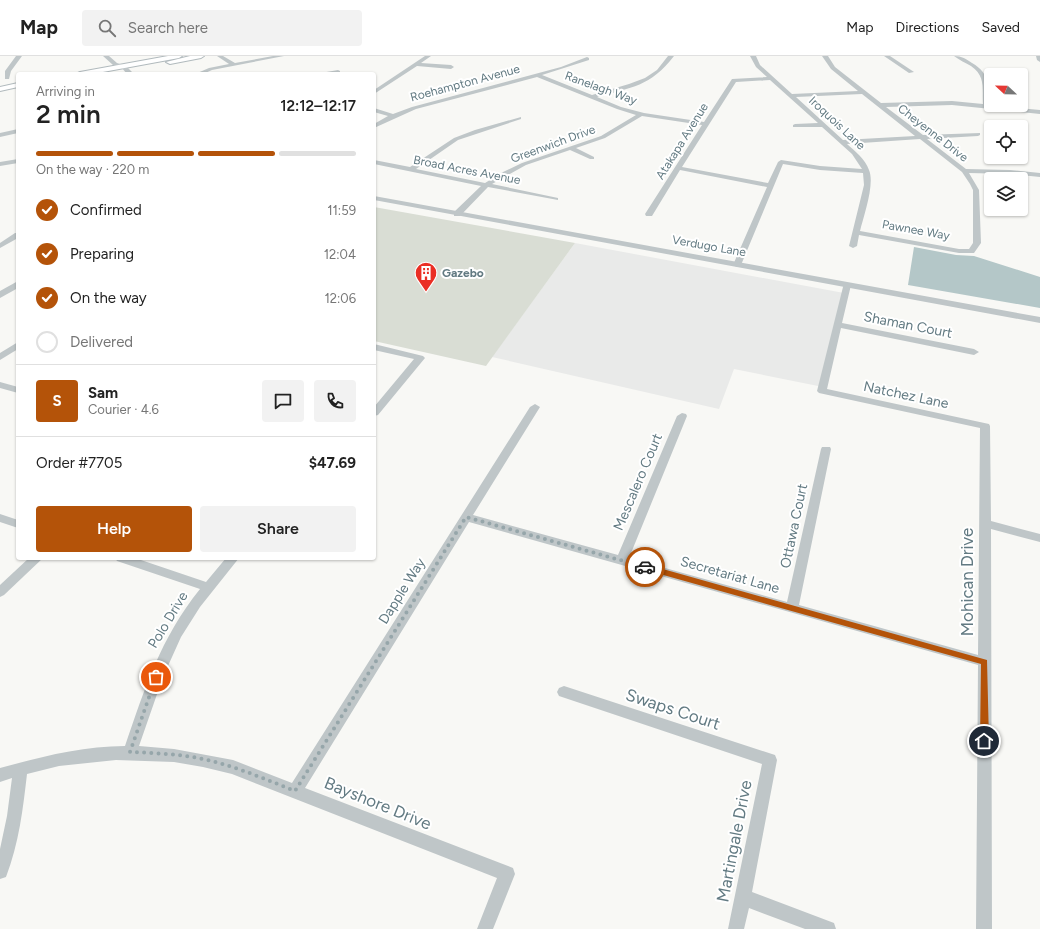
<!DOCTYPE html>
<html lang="en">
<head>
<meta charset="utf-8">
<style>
  body { margin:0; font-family:Figtree,sans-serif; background:#f2f2f2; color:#222; height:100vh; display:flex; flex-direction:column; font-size:15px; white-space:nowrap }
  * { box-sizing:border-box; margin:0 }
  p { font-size:13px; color:#767676 }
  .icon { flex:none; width:22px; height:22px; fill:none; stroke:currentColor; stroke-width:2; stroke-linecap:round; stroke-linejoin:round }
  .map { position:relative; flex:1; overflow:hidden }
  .side { position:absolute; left:16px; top:16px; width:360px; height:488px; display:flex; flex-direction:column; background:#fff; border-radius:4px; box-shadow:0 1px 3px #0004 }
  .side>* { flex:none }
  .needle { width:26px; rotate:292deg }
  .buttons { position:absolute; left:984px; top:12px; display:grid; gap:8px }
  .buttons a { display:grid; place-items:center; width:44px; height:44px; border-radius:4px; background:#fff; box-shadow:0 1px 3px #0004; font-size:20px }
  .pin { position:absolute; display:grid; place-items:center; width:34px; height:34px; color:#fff; margin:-17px; border:2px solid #fff; border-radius:50%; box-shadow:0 1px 4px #0007 }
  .courier { position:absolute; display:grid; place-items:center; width:40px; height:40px; margin:-20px; border:3px solid #b45309; border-radius:50%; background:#fff; color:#222; box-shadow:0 1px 5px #0007 }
  .overview em { font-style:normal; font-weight:600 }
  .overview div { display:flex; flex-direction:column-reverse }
  .overview { display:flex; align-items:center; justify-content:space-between; height:68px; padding:0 20px }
  h1 { font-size:26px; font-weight:600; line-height:30px }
  .bar { display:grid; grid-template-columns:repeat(4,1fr); gap:6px 4px; align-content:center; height:48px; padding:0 20px }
  .bar i { height:5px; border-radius:3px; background:#e0e0e0 }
  .bar .current { background:#b45309 }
  .bar p { grid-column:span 4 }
  .line { display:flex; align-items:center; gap:10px; padding:0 20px; border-top:1px solid #e0e0e0 }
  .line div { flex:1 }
  .round { display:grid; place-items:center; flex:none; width:42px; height:42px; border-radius:4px; background:#f2f2f2 }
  ol { padding:0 20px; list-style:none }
  li { display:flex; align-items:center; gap:12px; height:44px }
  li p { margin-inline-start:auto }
  li .icon { padding:4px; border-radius:50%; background:#b45309; color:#fff; stroke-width:4 }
  li:last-child { color:#767676 }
  li i { width:22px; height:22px; border:2px solid #e0e0e0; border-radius:50% }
  .button { display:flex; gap:8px; margin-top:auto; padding:8px 20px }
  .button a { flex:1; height:46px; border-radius:4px; background:#b45309; color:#fff; font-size:16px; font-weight:600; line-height:46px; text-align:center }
  .button a+a { background:#f2f2f2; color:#222 }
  header { display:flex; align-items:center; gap:24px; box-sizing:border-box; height:56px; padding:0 20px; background:#fff; border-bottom:1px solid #e0e0e0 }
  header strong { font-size:19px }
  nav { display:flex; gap:22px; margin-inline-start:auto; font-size:14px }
  .search { width:280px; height:36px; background:#f2f2f2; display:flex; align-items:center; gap:10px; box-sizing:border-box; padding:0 14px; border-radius:4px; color:#767676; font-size:15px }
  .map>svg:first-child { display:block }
</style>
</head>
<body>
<header>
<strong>Map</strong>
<div class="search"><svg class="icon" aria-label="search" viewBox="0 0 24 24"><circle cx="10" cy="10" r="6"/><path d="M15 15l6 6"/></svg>Search here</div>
<nav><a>Map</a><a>Directions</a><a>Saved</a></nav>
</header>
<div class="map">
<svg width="1040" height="873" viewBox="0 0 1040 873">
  <rect width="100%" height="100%" fill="#f8f8f5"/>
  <!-- built -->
  <polygon fill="#e9eae9" points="575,187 844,237 823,331 734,313 719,353 492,301"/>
  <!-- green -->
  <polygon fill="#d9ddd4" points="374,151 575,187 486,310 374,285"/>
  <!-- water -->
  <polygon fill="#b4c7c8" points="914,191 956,199 974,200 1040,221 1040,252 908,229"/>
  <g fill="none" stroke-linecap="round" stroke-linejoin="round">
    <!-- secondary casing -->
    <g stroke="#b1babd" stroke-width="2">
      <g id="secondary">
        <polygon points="168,0 182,0 179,2 92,18 76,18 80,16"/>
        <polygon points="190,0 204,0 201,2 170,8 166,6"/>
        <polygon points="18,27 18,31 0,35 0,31"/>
      </g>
    </g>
    <!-- minor -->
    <g fill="#bfc6c8" fill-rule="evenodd">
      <polygon points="16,0 22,0 11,15 9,23 5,23 5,15"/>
      <polygon points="103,0 109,0 117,7 126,10 123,12 113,9"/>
      <polygon points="217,0 223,0 235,7 273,0 284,0 212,14 203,18 195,18 209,12 229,8"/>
      <polygon points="425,0 431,0 421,7 451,9 454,11 451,13 417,10 374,38 374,34"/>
      <path d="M 668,0 L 674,0 C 650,31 632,31 597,41 L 621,51 L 644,57 L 704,66 L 732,23 L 767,21 L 756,11 L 750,0 L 756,0 L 760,9 L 792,38 L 858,35 L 831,13 L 822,0 L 828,0 L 835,11 L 881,47 L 952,45 L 983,48 C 982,33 986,20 971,10 C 966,7 959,4 954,0 C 962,0 966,3 972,7 C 991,18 987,30 989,49 L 1040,54 L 1040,58 L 952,49 L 886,51 L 923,79 L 980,77 L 980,79 L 978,80 L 927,83 L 966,113 L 1010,114 L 1040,117 L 1040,121 L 1010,118 L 969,117 L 979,134 L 981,187 L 974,197 L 959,197 L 859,179 L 857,190 L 853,192 L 849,190 L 864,129 L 863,117 L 820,114 L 783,108 L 741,209 L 737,211 L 733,209 L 767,131 L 680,114 L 652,160 L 646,160 L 645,158 L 702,69 L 642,60 L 605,82 L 576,92 L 594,101 L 594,103 L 590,103 L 570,94 L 526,109 L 492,128 L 558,142 L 558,144 L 488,131 L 460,160 L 454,160 L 454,156 L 481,130 L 374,108 L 374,104 L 410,111 L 454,82 L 475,74 L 521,61 L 521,63 L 458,84 L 416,113 L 485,127 L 503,116 L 522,107 L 601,80 L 636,59 L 617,53 L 537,21 L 416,53 L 374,72 L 374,68 L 388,60 L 374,56 L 374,52 L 393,58 L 412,51 L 561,11 L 587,1 L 589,2 L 589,4 L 542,19 L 592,39 L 629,28 L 645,22 L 657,14 ZM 770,24 L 818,67 L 795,68 L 793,69 L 793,71 L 822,71 L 852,98 L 862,113 L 820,110 L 781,104 L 778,106 L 768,127 L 682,111 L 736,26 ZM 862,38 L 915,80 L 843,84 L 796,41 ZM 920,83 L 962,116 L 970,128 L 973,134 L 973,187 L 969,193 L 959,193 L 860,175 C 864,159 875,128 869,114 C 865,103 855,95 847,88 Z"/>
      <polygon points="884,0 890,0 914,16 909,17"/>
      <polygon points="338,14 340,15 340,17 315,18"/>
      <polygon points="18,73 18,77 0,81 0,77"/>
      <polygon points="18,103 18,107 0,110 0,106"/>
      <polygon points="15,177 18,177 18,182 0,192 0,187"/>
      <path d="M 844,227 L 847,227 L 851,229 L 842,267 L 974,293 L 979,296 L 974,299 L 841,272 L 827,333 L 989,368 L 990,370 L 991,465 L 1040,478 L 1040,486 L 991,473 L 992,873 L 976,873 L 978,609 L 469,466 L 305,732 L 513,812 L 515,818 L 493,873 L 477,873 L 497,822 L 232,718 L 203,711 L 174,706 L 116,704 L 59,710 L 27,718 C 23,753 19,787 6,821 L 0,823 L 0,793 L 7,760 L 12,722 L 0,726 L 0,712 C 41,701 82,690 125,690 C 145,632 160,583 200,533 L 117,505 L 115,502 L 135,502 L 206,526 L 226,502 L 239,502 L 200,551 L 181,581 L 163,621 L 139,690 L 174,693 L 233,704 L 292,727 L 530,351 L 535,348 L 540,351 L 473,459 L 618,499 L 677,360 L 682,357 L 686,358 L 687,360 L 629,502 L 787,546 L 821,393 L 822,391 L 830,391 L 831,393 L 799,549 L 978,599 L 980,372 L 819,337 L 817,335 Z"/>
      <polygon points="18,286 18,293 0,304 0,297"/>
      <polygon points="374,288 423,300 425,302 378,359 374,360 374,351 414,303 374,294"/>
      <polygon points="0,326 18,331 18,337 0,332"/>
      <polygon points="0,458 18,464 18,472 0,466"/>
      <polygon points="29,502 43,502 4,539 0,541 0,529"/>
      <polygon points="564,630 775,699 777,704 752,836 834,867 836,873 805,873 749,852 744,873 728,873 762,708 559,640 557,636 559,632"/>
    </g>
    <!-- tertiary -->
    <g fill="#bfc6c8" fill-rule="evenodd">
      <polygon points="1036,0 1040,0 1040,6 1037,4"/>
      <polygon points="121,9 125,9 134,18 127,18 121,11"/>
      <polygon points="374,140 1040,261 1040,267 374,144"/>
      <polygon points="18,225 18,232 0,242 0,235"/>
    </g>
    <!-- secondary -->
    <use href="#secondary" fill="#fff" fill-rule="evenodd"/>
  </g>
  <!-- route -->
  <polygon fill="#b45309" points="645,508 987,604 989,685 988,687 981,687 980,685 981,608 642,513 642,509"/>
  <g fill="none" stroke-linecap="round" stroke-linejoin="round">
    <!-- done -->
    <path stroke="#96a6aa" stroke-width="4" stroke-dasharray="0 7.2" d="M 156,621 L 130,696 C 154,697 179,698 203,703 C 235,710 265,723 295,735 L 466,461 L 645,511"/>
  </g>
  <!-- icons -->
  <defs>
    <g id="building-pin" transform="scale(1.15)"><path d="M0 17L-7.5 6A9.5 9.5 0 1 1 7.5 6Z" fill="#ea2e24" stroke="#fff"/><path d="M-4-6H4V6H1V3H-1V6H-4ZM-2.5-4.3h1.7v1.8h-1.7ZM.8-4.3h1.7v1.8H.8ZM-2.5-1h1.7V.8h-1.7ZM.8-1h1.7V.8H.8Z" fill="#fff"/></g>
  </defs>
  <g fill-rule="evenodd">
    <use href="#building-pin" x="426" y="217"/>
  </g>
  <g text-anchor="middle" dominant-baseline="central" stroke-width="4" stroke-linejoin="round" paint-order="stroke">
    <!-- far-street labels -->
    <g font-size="12" fill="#627a82" stroke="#fff">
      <text transform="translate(465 27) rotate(-15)">Roehampton Avenue</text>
      <text transform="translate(601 32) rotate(20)">Ranelagh Way</text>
      <text transform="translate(837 67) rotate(43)">Iroquois Lane</text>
      <text transform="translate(933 77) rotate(38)">Cheyenne Drive</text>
      <text transform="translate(682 85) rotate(-58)">Atakapa Avenue</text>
      <text transform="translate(553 88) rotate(-20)">Greenwich Drive</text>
      <text transform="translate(467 114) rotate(11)">Broad Acres Avenue</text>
      <text transform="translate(916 174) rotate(10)">Pawnee Way</text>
      <text transform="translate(709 190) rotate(10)">Verdugo Lane</text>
    </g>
    <!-- far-poi labels -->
    <g font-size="12" font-weight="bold" fill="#627a82" stroke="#fff" text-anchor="start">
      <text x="442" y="217">Gazebo</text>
    </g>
    <!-- street labels -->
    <g font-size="14" fill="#627a82" stroke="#fff">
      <text transform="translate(908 269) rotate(11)">Shaman Court</text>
      <text transform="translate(906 339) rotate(12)">Natchez Lane</text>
      <text transform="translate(638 426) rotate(-67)">Mescalero Court</text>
      <text transform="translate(794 470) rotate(-78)">Ottawa Court</text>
      <text transform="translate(730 519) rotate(16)">Secretariat Lane</text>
      <text transform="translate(402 535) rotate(-58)">Dapple Way</text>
      <text transform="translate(168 564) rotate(-59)">Polo Drive</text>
    </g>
    <!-- near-street labels -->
    <g font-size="17" fill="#627a82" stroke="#fff">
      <text transform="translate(967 526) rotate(-90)">Mohican Drive</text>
      <text transform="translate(673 653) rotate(18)">Swaps Court</text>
      <text transform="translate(378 747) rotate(22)">Bayshore Drive</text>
      <text transform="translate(734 785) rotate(-79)">Martingale Drive</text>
    </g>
  </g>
</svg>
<div class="buttons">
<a><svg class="needle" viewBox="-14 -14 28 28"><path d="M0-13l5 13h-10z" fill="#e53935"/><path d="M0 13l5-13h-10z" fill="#767676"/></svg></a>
<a><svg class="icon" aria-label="locate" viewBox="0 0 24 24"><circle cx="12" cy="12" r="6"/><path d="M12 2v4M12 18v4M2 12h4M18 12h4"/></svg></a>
<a><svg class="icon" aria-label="layers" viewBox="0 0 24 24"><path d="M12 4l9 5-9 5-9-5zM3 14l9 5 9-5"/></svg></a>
</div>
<div class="pin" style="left:156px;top:621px;background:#ea580c"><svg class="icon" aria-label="bag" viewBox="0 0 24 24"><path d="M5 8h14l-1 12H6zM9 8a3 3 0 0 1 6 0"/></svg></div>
<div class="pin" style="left:984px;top:685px;background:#1f2937"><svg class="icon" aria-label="home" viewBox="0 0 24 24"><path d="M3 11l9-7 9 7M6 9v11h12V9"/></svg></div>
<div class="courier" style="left:645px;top:511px"><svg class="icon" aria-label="car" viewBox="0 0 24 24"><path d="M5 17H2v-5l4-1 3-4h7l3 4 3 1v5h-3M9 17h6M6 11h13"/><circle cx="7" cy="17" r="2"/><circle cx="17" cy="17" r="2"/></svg></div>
<section class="side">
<div class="overview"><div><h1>2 min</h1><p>Arriving in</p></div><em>12:12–12:17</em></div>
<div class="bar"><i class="current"></i><i class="current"></i><i class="current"></i><i></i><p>On the way · 220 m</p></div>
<ol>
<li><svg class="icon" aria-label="check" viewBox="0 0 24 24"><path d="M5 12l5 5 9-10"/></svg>Confirmed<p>11:59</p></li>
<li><svg class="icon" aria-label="check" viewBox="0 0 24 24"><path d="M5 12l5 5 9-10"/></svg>Preparing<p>12:04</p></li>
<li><svg class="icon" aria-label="check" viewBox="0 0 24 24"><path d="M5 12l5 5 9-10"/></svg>On the way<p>12:06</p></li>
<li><i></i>Delivered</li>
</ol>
<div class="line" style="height:72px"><b class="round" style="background:#b45309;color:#fff">S</b><div><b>Sam</b><p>Courier · 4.6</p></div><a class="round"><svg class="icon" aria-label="chat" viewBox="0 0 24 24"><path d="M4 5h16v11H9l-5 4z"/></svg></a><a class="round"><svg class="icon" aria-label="phone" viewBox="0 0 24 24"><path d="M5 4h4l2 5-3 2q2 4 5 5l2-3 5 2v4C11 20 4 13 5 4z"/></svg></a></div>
<div class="line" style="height:52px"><div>Order #7705</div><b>$47.69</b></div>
<div class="button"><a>Help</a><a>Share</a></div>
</section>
</div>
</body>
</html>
